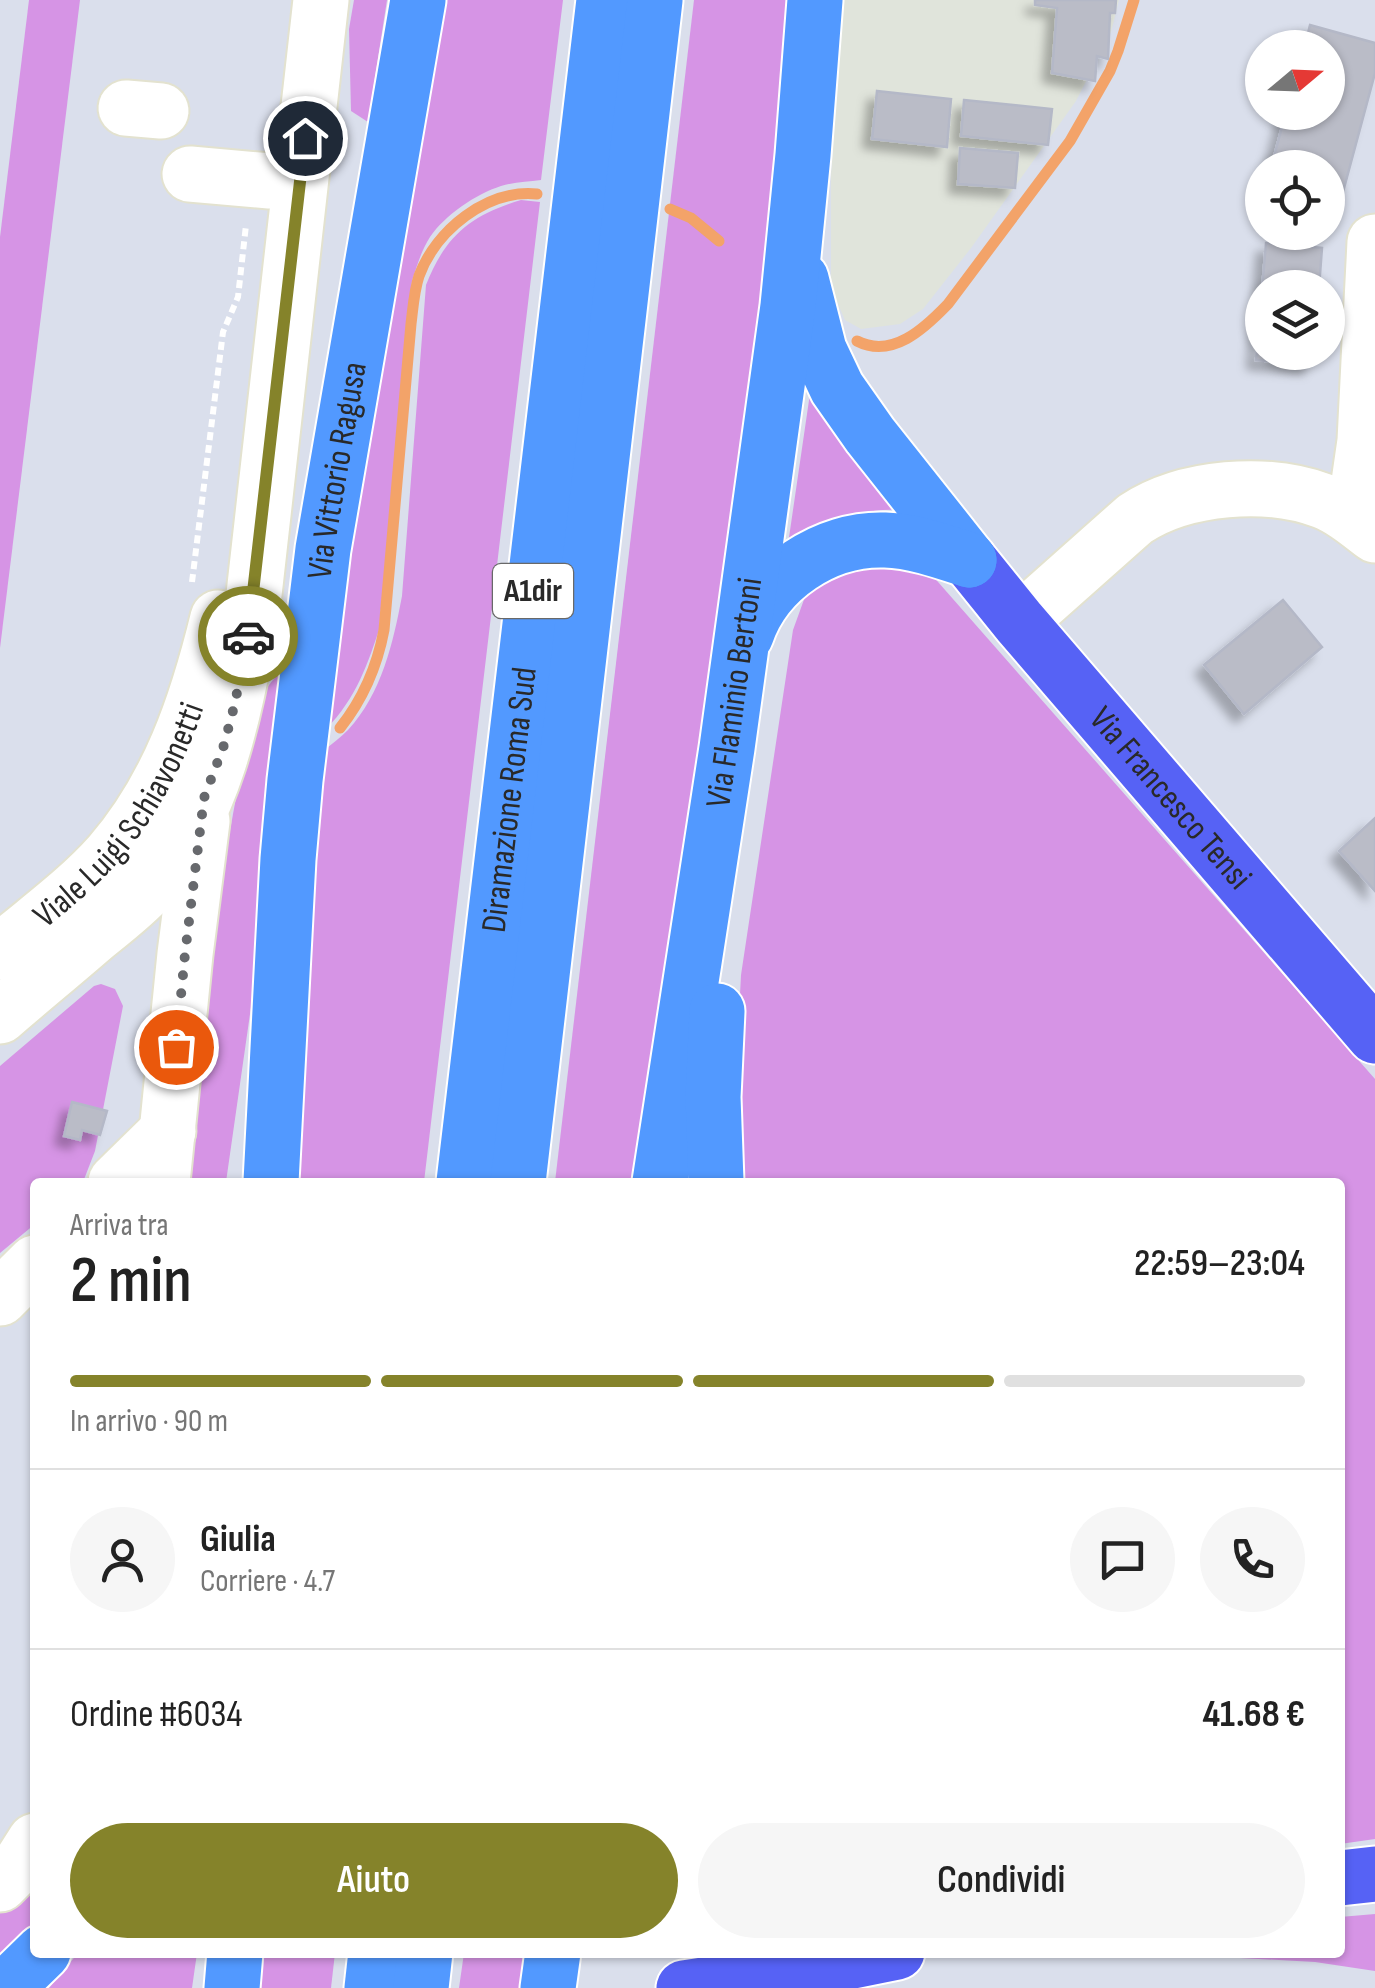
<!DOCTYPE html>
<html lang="it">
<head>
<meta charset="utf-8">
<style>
  body { margin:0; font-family:"Sofia Sans Condensed",sans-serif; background:#f6f6f6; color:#222; height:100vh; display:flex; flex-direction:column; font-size:38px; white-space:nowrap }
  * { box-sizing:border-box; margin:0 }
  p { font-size:32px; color:#767676 }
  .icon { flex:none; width:55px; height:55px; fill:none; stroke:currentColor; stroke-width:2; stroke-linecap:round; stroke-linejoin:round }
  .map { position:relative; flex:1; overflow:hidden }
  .drawer { position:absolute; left:30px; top:1178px; width:1315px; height:780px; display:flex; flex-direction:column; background:#fff; border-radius:10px; box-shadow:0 2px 8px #0004 }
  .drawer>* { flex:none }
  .needle { width:65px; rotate:71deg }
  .buttons { position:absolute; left:1245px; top:30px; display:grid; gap:20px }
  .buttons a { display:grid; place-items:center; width:100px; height:100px; border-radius:50%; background:#fff; box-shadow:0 2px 8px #0004; font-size:50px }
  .pin { position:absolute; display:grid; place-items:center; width:85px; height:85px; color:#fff; margin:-42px; border:5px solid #fff; border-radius:50%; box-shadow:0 2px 10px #0007 }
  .courier { position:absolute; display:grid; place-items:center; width:100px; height:100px; margin:-50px; border:8px solid #85832a; border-radius:50%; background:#fff; color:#222; box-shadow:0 2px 12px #0007 }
  .head em { font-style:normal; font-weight:600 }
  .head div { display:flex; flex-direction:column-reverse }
  .head { display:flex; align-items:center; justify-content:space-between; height:170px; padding:0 40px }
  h1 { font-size:65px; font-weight:600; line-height:75px }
  .bar { display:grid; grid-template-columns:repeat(4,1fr); gap:15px 10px; align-content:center; height:120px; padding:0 40px }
  .bar i { height:12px; border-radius:8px; background:#e0e0e0 }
  .bar .current { background:#85832a }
  .bar p { grid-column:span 4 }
  .line { display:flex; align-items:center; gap:25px; padding:0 40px; border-top:2px solid #e0e0e0 }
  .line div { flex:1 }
  .round { display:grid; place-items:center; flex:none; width:105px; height:105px; border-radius:52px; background:#f6f6f6 }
  .primary-button { display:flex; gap:20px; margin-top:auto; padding:20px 40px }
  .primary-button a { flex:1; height:115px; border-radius:60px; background:#85832a; color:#fff; font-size:40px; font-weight:600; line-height:115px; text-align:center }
  .primary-button a+a { background:#f6f6f6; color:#222 }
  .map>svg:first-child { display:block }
</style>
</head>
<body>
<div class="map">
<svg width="1375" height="1988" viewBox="0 0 1375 1988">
  <defs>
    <filter id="shadow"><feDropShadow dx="-9" dy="9" stdDeviation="5" flood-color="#0004"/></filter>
  </defs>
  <rect width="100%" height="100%" fill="#dadfec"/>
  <!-- industrial -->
  <polygon fill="#e0e4db" points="842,0 1119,0 1111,32 1076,101 971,248 923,309 900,324 861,329 845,320 831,288 831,175"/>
  <!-- green -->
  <g fill="#d694e5">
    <polygon points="29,0 80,0 0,648 0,237"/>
    <polygon points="354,0 387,0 368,122 351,111 349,29"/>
    <path d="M 439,0 L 563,0 L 541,180 C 528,182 514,182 501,186 C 476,194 445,215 430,237 C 421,251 417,266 412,281 L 379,630 C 365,672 353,704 320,735 Z"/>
    <polygon points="694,0 790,0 758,346 637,1182 555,1182"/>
    <path d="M 521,200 L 540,202 L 424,1182 L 295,1182 L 301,975 L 323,751 C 332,744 341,737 348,730 C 382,693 393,643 402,596 L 426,285 C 445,236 471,215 521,200 Z"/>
    <path d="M 814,366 L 898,510 C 846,508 826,530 786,558 Z"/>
    <polygon points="833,564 924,566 1375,1079 1375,1839 1340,1844 1340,1182 744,1182 738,1034 741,975 793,630 806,594"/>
    <polygon points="281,670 253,993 226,1182 177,1182 194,1027 253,705"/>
    <polygon points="101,984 115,989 123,1006 95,1151 83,1182 35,1182 35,1224 0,1253 0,1066 94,986"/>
    <polygon points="35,1875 35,1935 0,1978 0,1913 20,1894"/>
    <polygon points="1375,1914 1375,1971 1315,1962 1221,1957 1219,1953 1340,1952 1340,1917"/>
    <polygon points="78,1953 197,1953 192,1988 49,1988"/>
    <polygon points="259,1953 335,1953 331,1988 257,1988"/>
    <polygon points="464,1953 529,1953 525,1988 459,1988"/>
  </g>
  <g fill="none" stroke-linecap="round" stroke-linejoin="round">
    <!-- stream -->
    <g stroke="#f3a369" stroke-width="11">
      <polyline points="670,209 691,218 719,241"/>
      <path d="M 857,341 C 892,359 924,329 948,304 L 1070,141 L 1110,71 L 1118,51 L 1134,0"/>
      <path d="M 340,728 C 364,698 377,667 384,630 L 411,324 C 413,308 414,291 419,276 C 436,230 487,189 537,194"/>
    </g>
  </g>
  <!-- building -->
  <g fill="#babcc7" stroke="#b4b8c7" stroke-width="2.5" filter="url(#shadow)">
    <polygon points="1035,0 1116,0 1115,13 1110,13 1108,59 1097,56 1095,81 1052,73 1057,8 1035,5"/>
    <polygon points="1310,25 1375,43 1375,73 1343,192 1328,187 1328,168 1271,168 1286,112 1328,112 1328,48 1304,48"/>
    <polygon points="877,91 951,99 947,147 872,139"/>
    <polygon points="964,100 1052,109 1048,145 961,136"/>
    <polygon points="960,148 1018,153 1015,188 958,184"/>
    <polygon points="1266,243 1322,248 1319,288 1262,288 1262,352 1313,352 1312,365 1256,360"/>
    <polygon points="1283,600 1322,647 1244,714 1204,665"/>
    <polygon points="1375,818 1375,891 1339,851"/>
    <polygon points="72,1102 107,1111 100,1135 82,1130 80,1140 64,1136"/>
  </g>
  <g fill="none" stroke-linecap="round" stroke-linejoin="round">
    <!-- minor casing -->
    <g stroke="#e3e2cf" stroke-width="59">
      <g id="minor">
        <polyline points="126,108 161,111"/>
        <polyline points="190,174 270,181"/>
        <polyline points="1354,517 1365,441 1375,242"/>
        <path d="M 1019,622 L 1135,519 C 1185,486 1267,480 1323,501 C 1343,509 1358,522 1375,535"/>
        <path id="s1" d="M 0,952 C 36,921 78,891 110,855 C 169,787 197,704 218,618"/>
        <path d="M 0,1016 C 31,989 63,963 94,936 C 114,920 135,904 152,885 C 216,813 234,712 251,621 L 321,0"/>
        <polyline points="116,1182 168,1131"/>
        <polyline points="162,1182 185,954 202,821"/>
        <polyline points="0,1298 35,1263"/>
        <polyline points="0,1884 21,1863 35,1841"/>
      </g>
    </g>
    <!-- major casing -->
    <g stroke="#fff" stroke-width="59">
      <g id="major">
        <path id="s2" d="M 969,560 L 1019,622 L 1375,1036"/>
        <polyline points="1340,1878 1375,1874"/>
        <polyline points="684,1988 828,1966 897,1952"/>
      </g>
    </g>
    <!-- highway casing -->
    <g stroke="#fff" stroke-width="59">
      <g id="highway">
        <polyline points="801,279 819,350 837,388 870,435 969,560"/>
        <path d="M 746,635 C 765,578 825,538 885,540 C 914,541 942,551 969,560"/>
        <path id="s3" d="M 271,1182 L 288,859 L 295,780 L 323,549 L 418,0"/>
        <path id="s4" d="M 464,1182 L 604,0"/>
        <polyline points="518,1182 655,0"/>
        <path id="s5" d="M 660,1182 L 727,748 L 788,306 L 803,155 L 815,0"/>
        <polyline points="716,1182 713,1097 717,1011"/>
        <polyline points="6,1988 43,1952"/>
        <polyline points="232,1988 235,1952"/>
        <polyline points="372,1988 376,1952"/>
        <polyline points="421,1988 425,1952"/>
        <polyline points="548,1988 553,1952"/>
      </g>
    </g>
    <!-- path -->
    <polyline stroke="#fff" stroke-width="6" stroke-dasharray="8 5" stroke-linecap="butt" points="192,582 223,332 238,297 246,225"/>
    <!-- minor -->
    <use href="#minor" stroke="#fff" stroke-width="55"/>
    <!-- major -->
    <use href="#major" stroke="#5662f5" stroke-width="55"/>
    <!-- highway -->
    <use href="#highway" stroke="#5299ff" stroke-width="55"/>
  </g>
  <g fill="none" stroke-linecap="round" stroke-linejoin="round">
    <!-- done -->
    <polyline stroke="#67696d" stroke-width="10" stroke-dasharray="0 18" points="176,1047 185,954 204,798 224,745 235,703 248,636"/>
    <!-- route -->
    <polyline stroke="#85832a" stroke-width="12" points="248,636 305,138"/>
  </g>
  <g text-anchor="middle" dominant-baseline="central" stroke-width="8" stroke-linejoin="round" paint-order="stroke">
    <!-- shield labels -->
    <rect fill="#fff" stroke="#696969" stroke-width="2.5" x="493" y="564" width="80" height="54" rx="8"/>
    <g font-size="32" font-weight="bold" fill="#292929">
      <text x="533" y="591">A1dir</text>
    </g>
    <!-- street labels -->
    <g font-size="35" fill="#292929" stroke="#fff">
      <text stroke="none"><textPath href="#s3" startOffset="715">Via Vittorio Ragusa</textPath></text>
      <text stroke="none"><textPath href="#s5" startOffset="495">Via Flaminio Bertoni</textPath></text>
      <text stroke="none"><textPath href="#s2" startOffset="312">Via Francesco Tensi</textPath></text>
      <text stroke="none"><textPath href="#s4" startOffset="385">Diramazione Roma Sud</textPath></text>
      <text stroke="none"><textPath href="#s1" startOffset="185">Viale Luigi Schiavonetti</textPath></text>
    </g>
  </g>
</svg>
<div class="buttons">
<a><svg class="needle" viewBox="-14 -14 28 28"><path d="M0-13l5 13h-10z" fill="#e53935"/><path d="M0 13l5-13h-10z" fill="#767676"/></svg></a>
<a><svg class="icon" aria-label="locate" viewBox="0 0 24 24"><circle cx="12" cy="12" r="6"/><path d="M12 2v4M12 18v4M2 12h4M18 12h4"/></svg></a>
<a><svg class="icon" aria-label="layers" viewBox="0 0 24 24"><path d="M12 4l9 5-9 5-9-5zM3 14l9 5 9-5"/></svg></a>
</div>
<div class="pin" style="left:176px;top:1047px;background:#ea580c"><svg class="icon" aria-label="bag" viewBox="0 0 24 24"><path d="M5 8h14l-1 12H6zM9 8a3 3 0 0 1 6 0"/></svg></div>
<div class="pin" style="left:305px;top:138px;background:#1f2937"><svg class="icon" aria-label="home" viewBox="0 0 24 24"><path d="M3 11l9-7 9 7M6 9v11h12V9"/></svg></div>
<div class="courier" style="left:248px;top:636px"><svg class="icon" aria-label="car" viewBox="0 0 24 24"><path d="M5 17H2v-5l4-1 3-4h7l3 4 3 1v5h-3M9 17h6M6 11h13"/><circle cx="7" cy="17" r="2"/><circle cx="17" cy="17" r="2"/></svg></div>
<section class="drawer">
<div class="head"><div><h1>2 min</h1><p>Arriva tra</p></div><em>22:59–23:04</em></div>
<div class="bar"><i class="current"></i><i class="current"></i><i class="current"></i><i></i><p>In arrivo · 90 m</p></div>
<div class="line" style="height:180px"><a class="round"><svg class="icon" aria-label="person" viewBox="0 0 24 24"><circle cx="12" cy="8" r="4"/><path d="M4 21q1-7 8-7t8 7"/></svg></a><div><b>Giulia</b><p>Corriere · 4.7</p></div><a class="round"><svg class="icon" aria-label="chat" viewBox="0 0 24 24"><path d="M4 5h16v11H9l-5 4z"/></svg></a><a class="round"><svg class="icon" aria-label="phone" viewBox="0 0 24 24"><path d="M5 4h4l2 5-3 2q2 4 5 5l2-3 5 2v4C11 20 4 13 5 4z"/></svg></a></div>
<div class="line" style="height:130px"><div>Ordine #6034</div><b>41.68 €</b></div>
<div class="primary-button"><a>Aiuto</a><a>Condividi</a></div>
</section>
</div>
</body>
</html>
